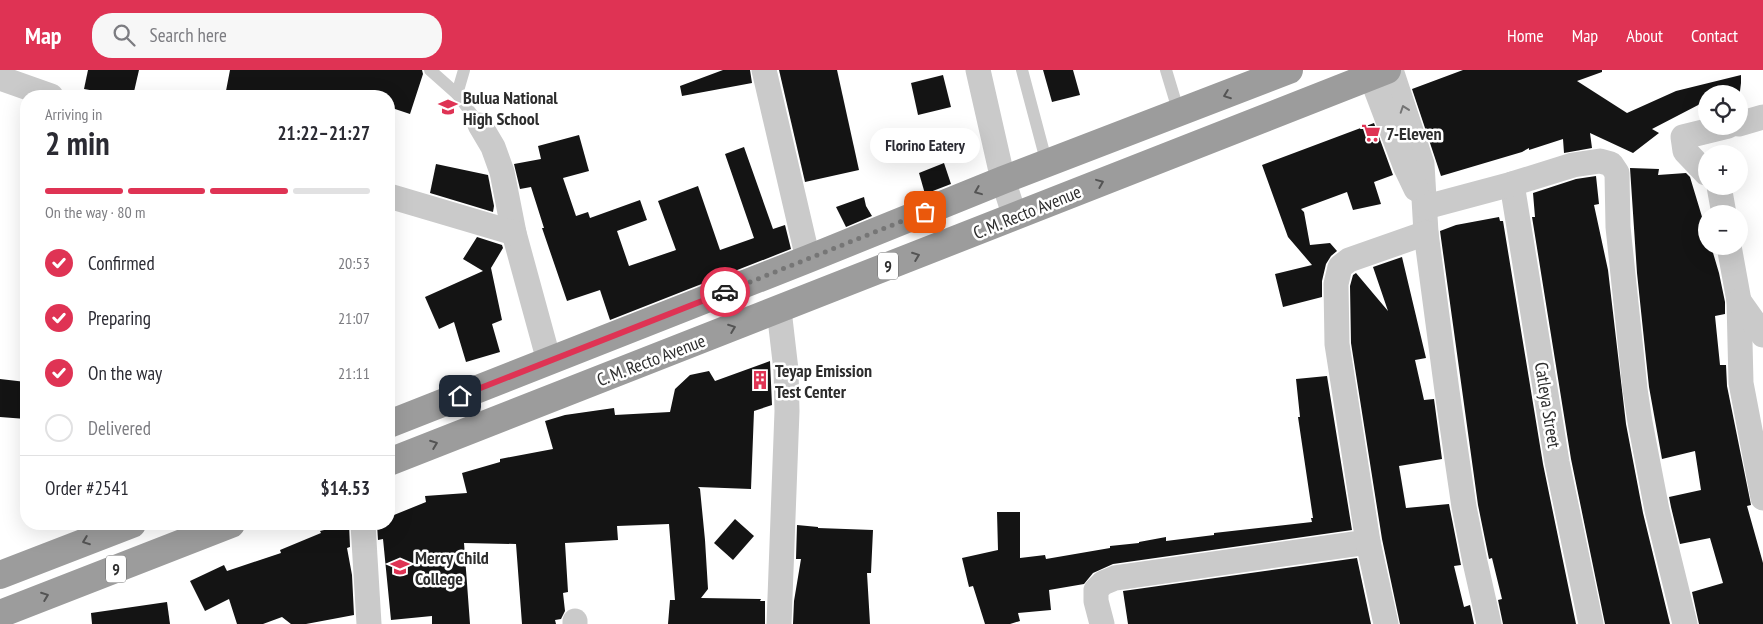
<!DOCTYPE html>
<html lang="en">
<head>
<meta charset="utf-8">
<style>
  body { margin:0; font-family:"PT Sans Narrow",sans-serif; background:#f7f7f7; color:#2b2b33; height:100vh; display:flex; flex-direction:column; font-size:19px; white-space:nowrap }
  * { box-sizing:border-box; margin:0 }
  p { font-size:16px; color:#7c7c81 }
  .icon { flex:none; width:28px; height:28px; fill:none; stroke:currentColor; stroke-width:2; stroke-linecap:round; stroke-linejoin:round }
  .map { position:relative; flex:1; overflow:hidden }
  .side { position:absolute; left:20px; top:20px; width:375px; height:440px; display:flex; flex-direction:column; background:#fff; border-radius:20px; box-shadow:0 5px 20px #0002 }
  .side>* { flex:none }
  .buttons { position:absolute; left:1698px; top:15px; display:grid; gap:10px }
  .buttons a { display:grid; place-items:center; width:50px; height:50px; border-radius:50%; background:#fff; box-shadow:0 5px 20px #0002; font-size:25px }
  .pin { position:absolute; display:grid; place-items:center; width:42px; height:42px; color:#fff; margin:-21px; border-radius:10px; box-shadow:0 2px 8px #0006 }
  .courier { position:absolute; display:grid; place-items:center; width:50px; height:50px; margin:-25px; border:4px solid #df3354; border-radius:50%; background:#fff; color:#222; box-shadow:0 1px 6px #0007 }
  .bubble { position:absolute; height:35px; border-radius:18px; background:#fff; box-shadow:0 5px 20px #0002; font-size:16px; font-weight:600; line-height:35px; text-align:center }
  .headline em { font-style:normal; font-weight:600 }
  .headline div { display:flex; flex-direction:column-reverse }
  .headline { display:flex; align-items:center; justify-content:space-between; height:85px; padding:0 25px }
  h1 { font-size:32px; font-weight:600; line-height:38px }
  .bar { display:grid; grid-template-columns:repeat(4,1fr); gap:8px 5px; align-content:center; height:60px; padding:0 25px }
  .bar i { height:6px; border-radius:4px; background:#e1e1e2 }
  .bar .active { background:#df3354 }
  .bar p { grid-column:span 4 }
  .line { display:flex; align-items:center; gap:12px; padding:0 25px; border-top:1px solid #e1e1e2 }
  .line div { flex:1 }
  ol { padding:0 25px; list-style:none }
  li { display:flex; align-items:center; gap:15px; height:55px }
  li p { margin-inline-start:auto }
  li .icon { padding:5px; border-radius:50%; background:#df3354; color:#fff; stroke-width:4 }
  li:last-child { color:#7c7c81 }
  li i { width:28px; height:28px; border:2px solid #e1e1e2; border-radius:50% }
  header { display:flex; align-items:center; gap:30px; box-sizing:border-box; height:70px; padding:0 25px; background:#df3354; color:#fff }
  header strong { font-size:24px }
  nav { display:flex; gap:28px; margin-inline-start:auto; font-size:18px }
  .search { width:350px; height:45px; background:#f7f7f7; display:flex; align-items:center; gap:12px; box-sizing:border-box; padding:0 18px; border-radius:20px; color:#7c7c81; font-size:19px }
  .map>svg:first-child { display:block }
</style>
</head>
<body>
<header>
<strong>Map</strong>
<div class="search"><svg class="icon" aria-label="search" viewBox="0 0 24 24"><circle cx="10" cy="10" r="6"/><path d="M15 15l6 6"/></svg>Search here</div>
<nav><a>Home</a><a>Map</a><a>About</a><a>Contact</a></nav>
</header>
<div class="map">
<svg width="1763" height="554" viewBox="0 0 1763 554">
  <rect width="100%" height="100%" fill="#fff"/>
  <!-- building -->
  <g fill="#141414">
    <polygon points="88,0 139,0 133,26 123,26 84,19"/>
    <polygon points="230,0 422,0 423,4 410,44 389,37 389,26 353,26 333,20 332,26 225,26"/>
    <polygon points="723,0 750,0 752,13 682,26 680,16"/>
    <polygon points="779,0 837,0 859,100 805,112"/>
    <polygon points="1043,0 1073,0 1080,25 1052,32"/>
    <polygon points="1463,0 1602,0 1602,2 1577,11 1627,43 1676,21 1741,5 1741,13 1739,29 1739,24 1706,24 1706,37 1704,32 1652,59 1659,63 1633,83 1590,63 1592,78 1564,83 1563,69 1529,80 1529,78 1522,82 1441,106 1412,19"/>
    <polygon points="943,5 951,37 918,45 911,13"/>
    <polygon points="1374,53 1393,105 1374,112 1381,134 1353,140 1347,122 1301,139 1304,142 1310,175 1330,173 1337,181 1331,186 1326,194 1322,211 1322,227 1283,237 1275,204 1312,195 1288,167 1262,95"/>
    <polygon points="579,65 589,101 563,108 576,146 588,142 590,148 640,130 647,150 617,161 629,196 676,180 658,131 698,116 720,180 754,168 725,84 744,77 773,159 785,155 791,179 610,250 600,220 567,231 542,158 544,158 531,117 520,119 514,94 541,89 538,76"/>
    <polygon points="944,93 951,114 925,124 919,103"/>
    <polygon points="436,94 488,105 494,136 493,142 430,123"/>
    <polygon points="1630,98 1659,99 1658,105 1686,103 1690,107 1706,160 1706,176 1711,176 1719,203 1725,232 1725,244 1715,246 1720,295 1726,295 1727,316 1751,435 1747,436 1763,493 1763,554 1699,554 1692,522 1723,513 1710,468 1680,474 1671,437 1669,427 1701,420 1695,381 1662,389 1649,317 1637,203"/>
    <polygon points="1596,106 1599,134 1594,135 1608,200 1626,354 1643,443 1670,554 1605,554 1571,389 1532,147 1535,147 1533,123 1576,109"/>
    <polygon points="864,127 866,136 872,146 846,157 836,137"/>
    <polygon points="1499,147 1500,151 1503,151 1543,394 1576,554 1503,554 1498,530 1502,529 1492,488 1489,489 1478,435 1440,161 1456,155"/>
    <polygon points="477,167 502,175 503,178 491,198 502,250 492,254 500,282 466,292 454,252 439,259 425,227 483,201 463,189"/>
    <polygon points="1402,187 1426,288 1415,290 1424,330 1434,329 1442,389 1399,396 1406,438 1449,434 1461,495 1454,496 1464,537 1470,535 1474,554 1400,554 1382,469 1351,273 1350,216 1353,205 1356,203 1388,241 1373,197"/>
    <polygon points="770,291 772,335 754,341 751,419 698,417 700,419 705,470 708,519 701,528 761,529 760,531 765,531 765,554 668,554 670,530 675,530 669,454 617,456 618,470 565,473 568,522 563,523 565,541 561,549 555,550 556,554 522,554 516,474 464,473 470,554 432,554 432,546 391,550 383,469 378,470 377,454 389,454 389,447 426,432 425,426 467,423 462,403 500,392 500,389 553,379 545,351 565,345 614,338 615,345 670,342 675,319 690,305 709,301 715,311"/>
    <polygon points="1327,306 1352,460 1113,494 1093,503 1084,514 1049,520 1051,540 1018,543 1020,551 1010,554 985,554 973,516 969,517 962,488 998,480 997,442 1020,442 1020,488 1045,485 1046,489 1110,478 1110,476 1139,473 1139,472 1166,467 1166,471 1214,465 1214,463 1312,452 1311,448 1313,448 1298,347 1300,347 1296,309"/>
    <polygon points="0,309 26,312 26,349 0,347"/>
    <polygon points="735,449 754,466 733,490 714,473"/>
    <polygon points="349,454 350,477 347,478 352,505 354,545 306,554 291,554 282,547 263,554 237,554 229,529 205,541 190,511 224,495 227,501 281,483 280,480 321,463 320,461"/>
    <polygon points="797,455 818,457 818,458 873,460 871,503 867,503 870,554 793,554 794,531 801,489 796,489"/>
    <polygon points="1357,488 1371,554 1128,554 1123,521"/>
    <polygon points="167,532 170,554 92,554 91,543"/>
  </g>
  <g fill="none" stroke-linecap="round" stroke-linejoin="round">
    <!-- service -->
    <g stroke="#cacaca" stroke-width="12">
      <polyline points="430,0 457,24 480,55"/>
      <polyline points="1022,0 1047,94"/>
      <polyline points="1166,0 1179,43"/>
      <polyline points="457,24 464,0"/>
    </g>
    <!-- minor -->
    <g stroke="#cacaca" stroke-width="25">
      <polyline points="764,0 808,189"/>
      <polyline points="978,0 1003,110 1015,147"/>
      <polyline points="1391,0 1422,94 1426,163 1447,321 1464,437 1475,492 1489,554"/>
      <polyline points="1371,6 1406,98 1416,119"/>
      <polyline points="0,8 51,26"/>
      <polyline points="1739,54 1763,47"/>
      <polyline points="480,55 493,77 502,102 514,163 549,291"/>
      <polyline points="1706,103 1685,81 1683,67 1728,56"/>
      <polyline points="1512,114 1557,392 1591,554"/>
      <polyline points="1719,116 1724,144"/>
      <polyline points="389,126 514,163"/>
      <polyline points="1426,137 1512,114 1573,95 1600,91 1611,94 1617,103 1618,157 1635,319 1640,352 1657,440 1685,554"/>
      <polyline points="1729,176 1739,231 1741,313 1763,428"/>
      <polyline points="1739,231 1763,265"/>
      <polyline points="779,240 786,300 787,341 779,554"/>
      <polyline points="363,454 369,554"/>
      <polyline points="575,551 575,554"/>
      <polyline points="1102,554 1096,531 1096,520 1103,513 1115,508 1368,472"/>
      <polyline points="1386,554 1368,472 1337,274 1336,214 1340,197 1349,190 1426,163"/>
    </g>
    <!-- trunk -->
    <g stroke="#9c9c9c" stroke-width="28">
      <polyline points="389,354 808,189 1003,110 1289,0"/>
      <polyline points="389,392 1387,0"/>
      <polyline points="0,505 132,454"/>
      <polyline points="0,544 231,454"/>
    </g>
  </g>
  <!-- one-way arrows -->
  <defs><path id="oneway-chevron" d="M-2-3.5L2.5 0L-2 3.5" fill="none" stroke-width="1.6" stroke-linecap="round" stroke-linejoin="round" transform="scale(1.25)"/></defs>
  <g stroke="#545454">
    <use href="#oneway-chevron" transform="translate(1227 25) rotate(159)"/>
    <use href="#oneway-chevron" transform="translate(1100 113) rotate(-22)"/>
    <use href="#oneway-chevron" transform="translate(978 121) rotate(158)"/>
    <use href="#oneway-chevron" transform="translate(916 186) rotate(-21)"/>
    <use href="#oneway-chevron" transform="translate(732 258) rotate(-21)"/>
    <use href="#oneway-chevron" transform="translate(434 374) rotate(-21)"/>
    <use href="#oneway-chevron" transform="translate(86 471) rotate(159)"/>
    <use href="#oneway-chevron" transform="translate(45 526) rotate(-21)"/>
  </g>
  <use stroke="#747474" href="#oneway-chevron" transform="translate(1404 39) rotate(-109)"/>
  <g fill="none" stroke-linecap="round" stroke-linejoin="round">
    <!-- done -->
    <polyline stroke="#767676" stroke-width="5" stroke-dasharray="0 9" points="725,222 925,142"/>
    <!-- route -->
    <polyline stroke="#df3354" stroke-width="6" points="460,326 725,222"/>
  </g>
  <!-- icons -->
  <defs>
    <g id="school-bare" transform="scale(1.5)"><path d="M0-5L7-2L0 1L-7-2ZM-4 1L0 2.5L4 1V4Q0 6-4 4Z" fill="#df3354" stroke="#fff" stroke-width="2.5" paint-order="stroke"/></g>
    <g id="supermarket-bare" transform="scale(1.5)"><path d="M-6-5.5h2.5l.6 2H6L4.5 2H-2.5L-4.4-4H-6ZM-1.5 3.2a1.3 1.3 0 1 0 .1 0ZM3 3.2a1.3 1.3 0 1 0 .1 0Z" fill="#df3354" stroke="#fff" stroke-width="2.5" paint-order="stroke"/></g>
    <g id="building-bare" transform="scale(1.5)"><path d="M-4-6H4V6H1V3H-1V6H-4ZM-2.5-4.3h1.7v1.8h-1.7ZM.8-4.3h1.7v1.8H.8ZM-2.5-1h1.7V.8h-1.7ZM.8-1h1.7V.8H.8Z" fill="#df3354" stroke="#fff" stroke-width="2.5" paint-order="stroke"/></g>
    <g id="university-bare" transform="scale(1.5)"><path d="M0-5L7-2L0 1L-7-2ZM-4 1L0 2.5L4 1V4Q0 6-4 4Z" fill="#df3354" stroke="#fff" stroke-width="2.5" paint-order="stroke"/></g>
  </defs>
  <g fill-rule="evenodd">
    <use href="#school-bare" x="448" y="37"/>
    <use href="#supermarket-bare" x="1371" y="63"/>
    <use href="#building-bare" x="760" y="310"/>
    <use href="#university-bare" x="400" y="497"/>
  </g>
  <g text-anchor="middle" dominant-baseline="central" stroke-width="5" stroke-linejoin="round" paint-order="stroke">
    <!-- shield labels -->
    <g fill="#fff" stroke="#6c6c6c" stroke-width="1">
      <rect x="878" y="182.5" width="20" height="27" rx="4"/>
      <rect x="106" y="485.5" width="20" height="27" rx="4"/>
    </g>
    <g font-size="16" font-weight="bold" fill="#2d2d2d">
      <text x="888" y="196">9</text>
      <text x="116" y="499">9</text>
    </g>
    <!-- poi labels -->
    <g font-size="18" font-weight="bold" fill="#2d2d2d" stroke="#fff" text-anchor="start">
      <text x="463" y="27">Bulua National<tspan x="463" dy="21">High School</tspan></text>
      <text x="1386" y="63">7-Eleven</text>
      <text x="775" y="300">Teyap Emission<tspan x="775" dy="21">Test Center</tspan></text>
      <text x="415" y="487">Mercy Child<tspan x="415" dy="21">College</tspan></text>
    </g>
    <!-- street labels -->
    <g font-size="18" fill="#2d2d2d" stroke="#fff">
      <text transform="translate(1027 142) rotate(-22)">C. M. Recto Avenue</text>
      <text transform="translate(651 290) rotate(-21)">C. M. Recto Avenue</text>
      <text transform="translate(1548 335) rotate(81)">Catleya Street</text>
    </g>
  </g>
</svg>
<div class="buttons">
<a><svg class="icon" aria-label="locate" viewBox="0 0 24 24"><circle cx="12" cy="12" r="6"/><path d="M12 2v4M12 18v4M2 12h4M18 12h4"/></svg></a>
<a>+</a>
<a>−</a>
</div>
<div class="pin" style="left:925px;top:142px;background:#ea580c"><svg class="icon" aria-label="bag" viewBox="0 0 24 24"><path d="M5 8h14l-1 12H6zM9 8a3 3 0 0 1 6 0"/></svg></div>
<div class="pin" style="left:460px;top:326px;background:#1f2937"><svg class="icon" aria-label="home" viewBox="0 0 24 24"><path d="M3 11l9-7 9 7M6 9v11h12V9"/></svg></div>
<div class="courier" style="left:725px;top:222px"><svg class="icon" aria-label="car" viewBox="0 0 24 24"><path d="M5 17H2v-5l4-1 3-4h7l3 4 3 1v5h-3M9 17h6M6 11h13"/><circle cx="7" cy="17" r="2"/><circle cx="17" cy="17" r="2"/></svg></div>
<div class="bubble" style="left:870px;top:58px;width:110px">Florino Eatery</div>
<section class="side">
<div class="headline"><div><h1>2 min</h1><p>Arriving in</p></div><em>21:22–21:27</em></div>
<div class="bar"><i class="active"></i><i class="active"></i><i class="active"></i><i></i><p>On the way · 80 m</p></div>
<ol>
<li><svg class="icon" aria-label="check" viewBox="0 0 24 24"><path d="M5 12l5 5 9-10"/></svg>Confirmed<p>20:53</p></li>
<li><svg class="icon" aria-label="check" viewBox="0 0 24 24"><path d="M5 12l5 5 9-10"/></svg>Preparing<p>21:07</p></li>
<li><svg class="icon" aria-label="check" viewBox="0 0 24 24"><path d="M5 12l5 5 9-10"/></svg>On the way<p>21:11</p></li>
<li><i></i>Delivered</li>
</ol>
<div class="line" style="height:65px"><div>Order #2541</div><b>$14.53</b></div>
</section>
</div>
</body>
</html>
